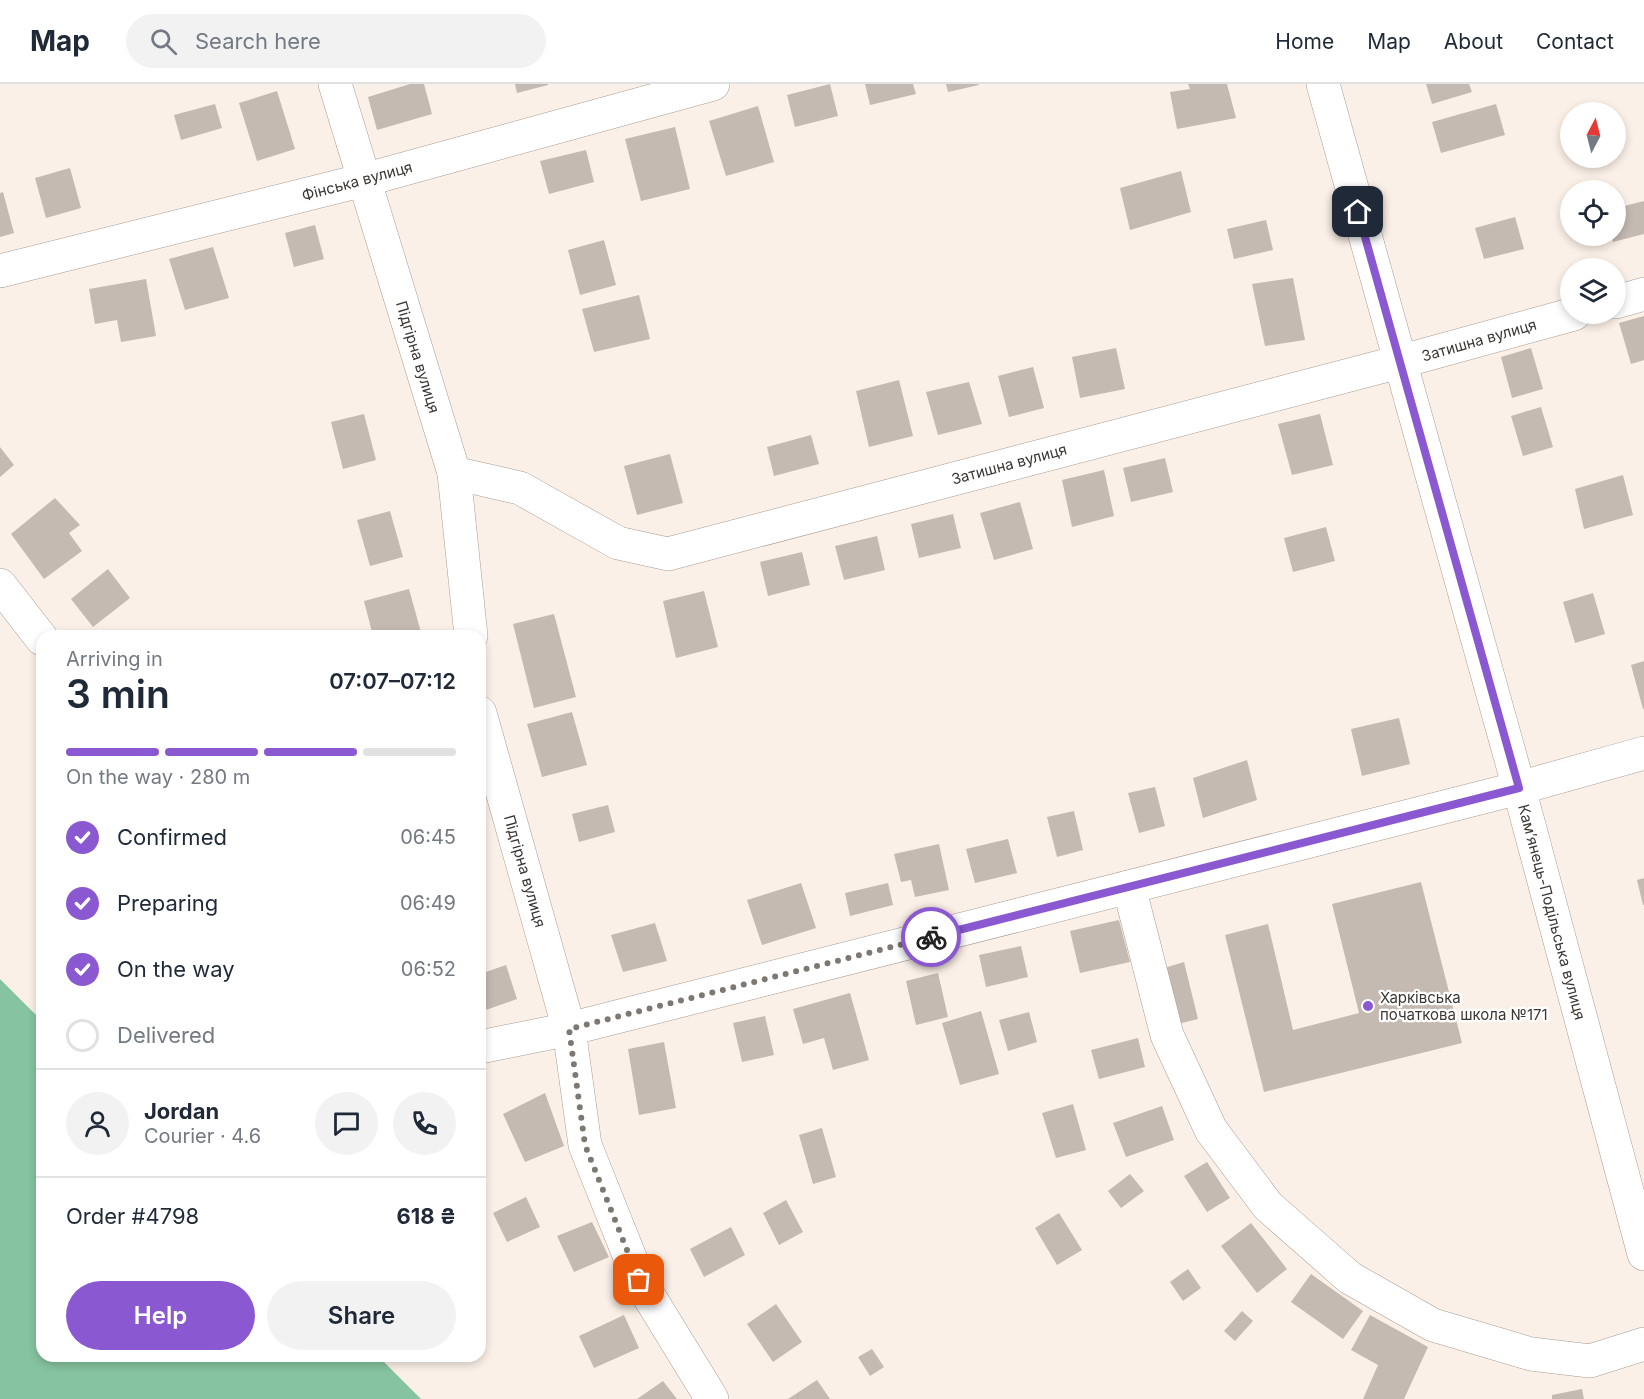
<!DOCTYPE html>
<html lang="en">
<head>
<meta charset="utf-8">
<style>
  body { margin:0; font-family:Inter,sans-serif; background:#f2f2f3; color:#1f2937; height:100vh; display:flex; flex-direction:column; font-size:22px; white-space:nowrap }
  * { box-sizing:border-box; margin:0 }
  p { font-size:20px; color:#747a83 }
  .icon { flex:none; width:33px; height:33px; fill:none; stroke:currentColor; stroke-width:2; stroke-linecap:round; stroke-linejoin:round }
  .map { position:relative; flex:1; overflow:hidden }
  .drawer { position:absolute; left:36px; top:546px; width:450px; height:732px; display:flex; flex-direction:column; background:#fff; border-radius:18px; box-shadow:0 3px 9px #0003 }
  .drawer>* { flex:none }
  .needle { width:39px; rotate:7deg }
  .controls { position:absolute; left:1560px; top:18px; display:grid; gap:12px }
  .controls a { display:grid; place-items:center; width:66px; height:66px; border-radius:50%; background:#fff; box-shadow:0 3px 9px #0003; font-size:30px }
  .pin { position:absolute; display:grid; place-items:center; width:51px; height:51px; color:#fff; margin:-26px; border-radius:12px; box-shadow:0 3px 9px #0006 }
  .courier { position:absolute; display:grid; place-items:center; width:60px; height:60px; margin:-30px; border:4px solid #8a58d0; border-radius:50%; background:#fff; color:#222; box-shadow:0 2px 8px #0007 }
  .overview em { font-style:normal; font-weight:600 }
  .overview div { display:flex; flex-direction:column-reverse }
  .overview { display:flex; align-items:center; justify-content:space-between; height:102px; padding:0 30px }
  h1 { font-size:39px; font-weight:600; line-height:45px }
  .bar { display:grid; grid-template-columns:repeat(4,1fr); gap:9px 6px; align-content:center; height:72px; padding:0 30px }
  .bar i { height:8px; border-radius:4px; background:#e0e1e3 }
  .bar .current { background:#8a58d0 }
  .bar p { grid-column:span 4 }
  .line { display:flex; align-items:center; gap:15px; padding:0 30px; border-top:2px solid #e0e1e3 }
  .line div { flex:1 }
  .round { display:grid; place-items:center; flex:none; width:63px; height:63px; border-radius:32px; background:#f2f2f3 }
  ol { padding:0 30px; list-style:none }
  li { display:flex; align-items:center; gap:18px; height:66px }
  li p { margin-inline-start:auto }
  li .icon { padding:6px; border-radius:50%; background:#8a58d0; color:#fff; stroke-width:4 }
  li:last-child { color:#747a83 }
  li i { width:33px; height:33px; border:3px solid #e0e1e3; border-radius:50% }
  .primary-button { display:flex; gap:12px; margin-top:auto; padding:12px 30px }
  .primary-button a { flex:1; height:69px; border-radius:36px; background:#8a58d0; color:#fff; font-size:24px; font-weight:600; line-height:69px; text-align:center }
  .primary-button a+a { background:#f2f2f3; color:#1f2937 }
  header { display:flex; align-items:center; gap:36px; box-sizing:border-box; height:84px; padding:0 30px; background:#fff; border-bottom:2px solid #e0e1e3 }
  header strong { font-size:28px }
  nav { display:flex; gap:33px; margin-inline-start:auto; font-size:21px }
  .search { width:420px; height:54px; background:#f2f2f3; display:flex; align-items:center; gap:15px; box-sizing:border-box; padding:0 21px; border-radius:33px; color:#747a83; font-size:22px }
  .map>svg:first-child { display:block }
</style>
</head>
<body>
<header>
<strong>Map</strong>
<div class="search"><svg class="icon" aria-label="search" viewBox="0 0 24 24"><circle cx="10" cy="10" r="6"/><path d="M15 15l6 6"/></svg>Search here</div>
<nav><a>Home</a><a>Map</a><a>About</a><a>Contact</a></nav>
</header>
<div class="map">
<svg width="1644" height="1315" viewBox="0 0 1644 1315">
  <rect width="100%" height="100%" fill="#fbf0e7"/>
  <!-- forest -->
  <polygon fill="#86c3a0" points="0,895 42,937 42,1272 378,1272 421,1315 0,1315"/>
  <!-- building -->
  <g fill="#c5bab2">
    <polygon points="410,0 424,0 432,30 377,46 368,13"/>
    <polygon points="515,0 548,0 548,1 517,9"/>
    <polygon points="830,0 838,32 795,43 787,11"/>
    <polygon points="865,0 913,0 916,10 870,21"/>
    <polygon points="946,0 978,0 979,1 948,8"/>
    <polygon points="1188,0 1227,0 1236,34 1177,45 1170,8 1190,5"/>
    <polygon points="1426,0 1469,0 1472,8 1432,20"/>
    <polygon points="277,7 295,65 257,77 239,19"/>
    <polygon points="215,20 222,44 181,56 174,31"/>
    <polygon points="1496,20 1505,51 1441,69 1432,38"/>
    <polygon points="758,22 774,78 726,92 709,37"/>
    <polygon points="675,43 690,105 641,117 625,55"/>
    <polygon points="586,66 594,98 549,110 540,77"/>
    <polygon points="70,84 81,124 46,134 35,94"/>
    <polygon points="1181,87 1191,128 1130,146 1120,104"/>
    <polygon points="3,108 14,149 0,153 0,109"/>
    <polygon points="1644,117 1644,150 1613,158 1611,152 1616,152 1616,124"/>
    <polygon points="1515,133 1524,165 1484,175 1475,144"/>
    <polygon points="1266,136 1273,166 1234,175 1227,145"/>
    <polygon points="315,141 324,175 294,183 285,149"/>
    <polygon points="604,156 616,201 580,211 568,166"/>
    <polygon points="213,163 229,214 185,226 169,175"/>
    <polygon points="1293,194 1305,256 1265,262 1252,200"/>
    <polygon points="146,195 156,252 121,258 117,236 95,240 89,205"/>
    <polygon points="639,211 650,255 594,268 582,225"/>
    <polygon points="1644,232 1644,276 1631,280 1619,239"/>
    <polygon points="1116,264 1125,305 1080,314 1072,273"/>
    <polygon points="1531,264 1543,305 1512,314 1501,273"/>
    <polygon points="1033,283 1044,324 1009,333 998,292"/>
    <polygon points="899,296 913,352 869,363 856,307"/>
    <polygon points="969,298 982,340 938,351 926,308"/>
    <polygon points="1541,323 1553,363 1523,372 1511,332"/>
    <polygon points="364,330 376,376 343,385 331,338"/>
    <polygon points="1320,330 1333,381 1292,391 1278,340"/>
    <polygon points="811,351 819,380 774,392 767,363"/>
    <polygon points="0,363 14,381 0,393"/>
    <polygon points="670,370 683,419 637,431 624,382"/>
    <polygon points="1165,374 1173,408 1131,418 1123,384"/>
    <polygon points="1104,386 1114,432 1072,443 1062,396"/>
    <polygon points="1623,391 1633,431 1584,445 1575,405"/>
    <polygon points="55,414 80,441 69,449 82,467 44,495 11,450"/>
    <polygon points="1020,418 1033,465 994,476 980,429"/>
    <polygon points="390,427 403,473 370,482 357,436"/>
    <polygon points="953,430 961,464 919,474 911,440"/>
    <polygon points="1326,443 1335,477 1293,488 1284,454"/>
    <polygon points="877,452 885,486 844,496 835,462"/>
    <polygon points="802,468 810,501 768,512 760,478"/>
    <polygon points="108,485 130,514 93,543 71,515"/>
    <polygon points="409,505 422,552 373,552 364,517"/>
    <polygon points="704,507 718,563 676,574 663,517"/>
    <polygon points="1593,509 1605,550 1575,559 1563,518"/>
    <polygon points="554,530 576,613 534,624 513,540"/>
    <polygon points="1644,577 1644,625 1643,625 1631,581"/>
    <polygon points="572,628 587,681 542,693 527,640"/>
    <polygon points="1399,634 1410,680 1362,692 1351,645"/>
    <polygon points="1247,676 1257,716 1203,734 1193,694"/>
    <polygon points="1155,703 1165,742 1139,749 1128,709"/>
    <polygon points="608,721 615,748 579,758 572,730"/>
    <polygon points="1074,727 1083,766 1057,773 1047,733"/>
    <polygon points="1008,755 1017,789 975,799 966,765"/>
    <polygon points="939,760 949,806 915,813 911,796 901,798 894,770"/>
    <polygon points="1644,794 1644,821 1643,821 1637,796"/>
    <polygon points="1421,798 1462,959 1264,1008 1225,851 1268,840 1293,946 1359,929 1332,820"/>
    <polygon points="801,799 816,844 762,861 747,816"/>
    <polygon points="888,799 893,821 850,832 845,809"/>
    <polygon points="1119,836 1130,878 1080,889 1070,847"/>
    <polygon points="655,839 667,877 623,888 611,851"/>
    <polygon points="1021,862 1028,893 986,903 979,871"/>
    <polygon points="1184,878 1198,935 1178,940 1164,884"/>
    <polygon points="506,881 517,915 480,928 480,890"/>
    <polygon points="938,889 948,933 916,941 906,897"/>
    <polygon points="850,909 869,976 833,986 824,954 803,960 793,925"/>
    <polygon points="981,927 999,990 960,1001 942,939"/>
    <polygon points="1029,928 1037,958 1008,967 999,936"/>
    <polygon points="765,932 774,971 742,978 733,939"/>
    <polygon points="1138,954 1145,983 1099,995 1091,966"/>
    <polygon points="664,958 676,1024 639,1031 628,965"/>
    <polygon points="545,1009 564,1062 525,1078 503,1030"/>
    <polygon points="1073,1020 1086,1066 1056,1074 1042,1029"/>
    <polygon points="1162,1022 1174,1056 1126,1073 1113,1039"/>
    <polygon points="822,1044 836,1093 813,1100 799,1051"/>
    <polygon points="1207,1078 1230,1114 1207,1128 1184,1092"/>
    <polygon points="1130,1090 1144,1107 1121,1124 1108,1107"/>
    <polygon points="526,1113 540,1143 507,1158 493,1129"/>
    <polygon points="786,1116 803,1148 779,1161 763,1129"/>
    <polygon points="1059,1129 1082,1166 1057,1181 1035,1144"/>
    <polygon points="592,1138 609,1173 574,1188 557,1152"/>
    <polygon points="1251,1139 1287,1185 1257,1209 1221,1162"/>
    <polygon points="731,1143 745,1171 704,1193 690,1165"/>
    <polygon points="1188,1185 1201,1204 1183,1217 1170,1198"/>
    <polygon points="1311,1190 1363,1227 1343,1255 1291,1218"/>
    <polygon points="776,1220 802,1258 773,1278 747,1240"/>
    <polygon points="1242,1227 1253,1237 1235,1257 1224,1247"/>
    <polygon points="624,1231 639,1264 594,1284 579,1252"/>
    <polygon points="1370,1231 1428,1263 1404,1315 1363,1315 1378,1281 1351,1266"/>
    <polygon points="872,1265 884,1283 870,1292 858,1273"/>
    <polygon points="817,1296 830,1315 788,1315"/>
    <polygon points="663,1297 677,1315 637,1315"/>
    <polygon points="1582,1305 1584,1315 1552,1315 1552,1311"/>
  </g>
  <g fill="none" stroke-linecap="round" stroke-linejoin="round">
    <!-- minor casing -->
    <g stroke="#a79c94" stroke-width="34">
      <g id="minor">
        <polyline points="335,0 454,389 471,552"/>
        <polyline points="1323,0 1519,704 1644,1170"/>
        <polyline points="0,187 364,96 713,0"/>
        <polyline points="1616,218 1644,210"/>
        <polyline points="454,389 520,404 618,459 668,470 1399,278 1574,230"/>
        <polyline points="0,501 42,555"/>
        <polyline points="480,629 569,945 1519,704 1644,669"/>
        <polyline points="1129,803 1167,951 1211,1046 1268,1122 1350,1194 1433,1241 1531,1270 1590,1277 1644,1260"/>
        <polyline points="480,963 569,945 585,1061 639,1196 712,1315"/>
      </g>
    </g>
    <!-- minor -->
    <use href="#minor" stroke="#fff" stroke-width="33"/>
  </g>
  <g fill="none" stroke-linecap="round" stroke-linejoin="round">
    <!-- done -->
    <polyline stroke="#7e7873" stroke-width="6" stroke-dasharray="0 10.8" points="639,1196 585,1061 569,945 931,853"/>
    <!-- route -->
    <polyline stroke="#8a58d0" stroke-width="8" points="931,853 1519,704 1358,128"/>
  </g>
  <!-- markers -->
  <circle fill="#8a58d0" stroke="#fff" stroke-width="2" cx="1368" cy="922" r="6"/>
  <g text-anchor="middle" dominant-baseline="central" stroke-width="4.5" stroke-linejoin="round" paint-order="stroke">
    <!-- street labels -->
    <g font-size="15" fill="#3b3734" stroke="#fff">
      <text transform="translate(357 97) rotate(-15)">Фінська вулиця</text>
      <text transform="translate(1479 256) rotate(-16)">Затишна вулиця</text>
      <text transform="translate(418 273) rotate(73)">Підгірна вулиця</text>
      <text transform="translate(1009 380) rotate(-15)">Затишна вулиця</text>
      <text transform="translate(525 787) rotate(74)">Підгірна вулиця</text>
      <text transform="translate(1552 828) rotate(75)">Кам’янець-Подільська вулиця</text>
    </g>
    <!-- poi labels -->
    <g font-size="15" fill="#3b3734" stroke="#fff" text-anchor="start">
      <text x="1380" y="913">Харківська<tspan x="1380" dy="17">початкова школа №171</tspan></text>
    </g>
  </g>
</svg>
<div class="controls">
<a><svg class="needle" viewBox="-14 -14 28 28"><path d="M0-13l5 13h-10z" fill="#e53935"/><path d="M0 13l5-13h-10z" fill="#747a83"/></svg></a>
<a><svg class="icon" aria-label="locate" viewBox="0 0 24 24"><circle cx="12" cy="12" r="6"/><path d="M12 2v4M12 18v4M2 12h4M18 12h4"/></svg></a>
<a><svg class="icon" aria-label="layers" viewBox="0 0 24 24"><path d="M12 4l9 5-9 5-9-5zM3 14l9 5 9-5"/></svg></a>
</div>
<div class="pin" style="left:639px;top:1196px;background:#ea580c"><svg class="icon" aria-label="bag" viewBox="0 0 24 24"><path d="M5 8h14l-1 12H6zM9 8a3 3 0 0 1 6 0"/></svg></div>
<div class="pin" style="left:1358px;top:128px;background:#1f2937"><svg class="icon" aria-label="home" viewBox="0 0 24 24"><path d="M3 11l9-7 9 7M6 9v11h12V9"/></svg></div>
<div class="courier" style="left:931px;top:853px"><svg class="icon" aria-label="bike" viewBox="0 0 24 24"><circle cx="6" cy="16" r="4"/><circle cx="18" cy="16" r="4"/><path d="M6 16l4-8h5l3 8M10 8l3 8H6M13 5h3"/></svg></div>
<section class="drawer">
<div class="overview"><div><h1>3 min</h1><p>Arriving in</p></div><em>07:07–07:12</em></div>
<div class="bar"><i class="current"></i><i class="current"></i><i class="current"></i><i></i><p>On the way · 280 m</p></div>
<ol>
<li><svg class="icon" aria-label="check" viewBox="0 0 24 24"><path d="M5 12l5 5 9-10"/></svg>Confirmed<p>06:45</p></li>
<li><svg class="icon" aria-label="check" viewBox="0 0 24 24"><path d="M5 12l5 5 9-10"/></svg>Preparing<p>06:49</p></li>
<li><svg class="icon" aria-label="check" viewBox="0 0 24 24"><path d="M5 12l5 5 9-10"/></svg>On the way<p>06:52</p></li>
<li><i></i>Delivered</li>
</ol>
<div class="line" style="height:108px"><a class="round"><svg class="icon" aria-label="person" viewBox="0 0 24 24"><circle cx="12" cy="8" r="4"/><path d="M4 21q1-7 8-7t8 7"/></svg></a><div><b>Jordan</b><p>Courier · 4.6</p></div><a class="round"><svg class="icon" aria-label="chat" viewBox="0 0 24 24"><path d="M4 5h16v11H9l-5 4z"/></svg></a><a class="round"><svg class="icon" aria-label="phone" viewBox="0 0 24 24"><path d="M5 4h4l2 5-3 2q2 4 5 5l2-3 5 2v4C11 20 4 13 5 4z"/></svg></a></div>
<div class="line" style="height:78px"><div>Order #4798</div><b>618 ₴</b></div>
<div class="primary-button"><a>Help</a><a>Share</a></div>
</section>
</div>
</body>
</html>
